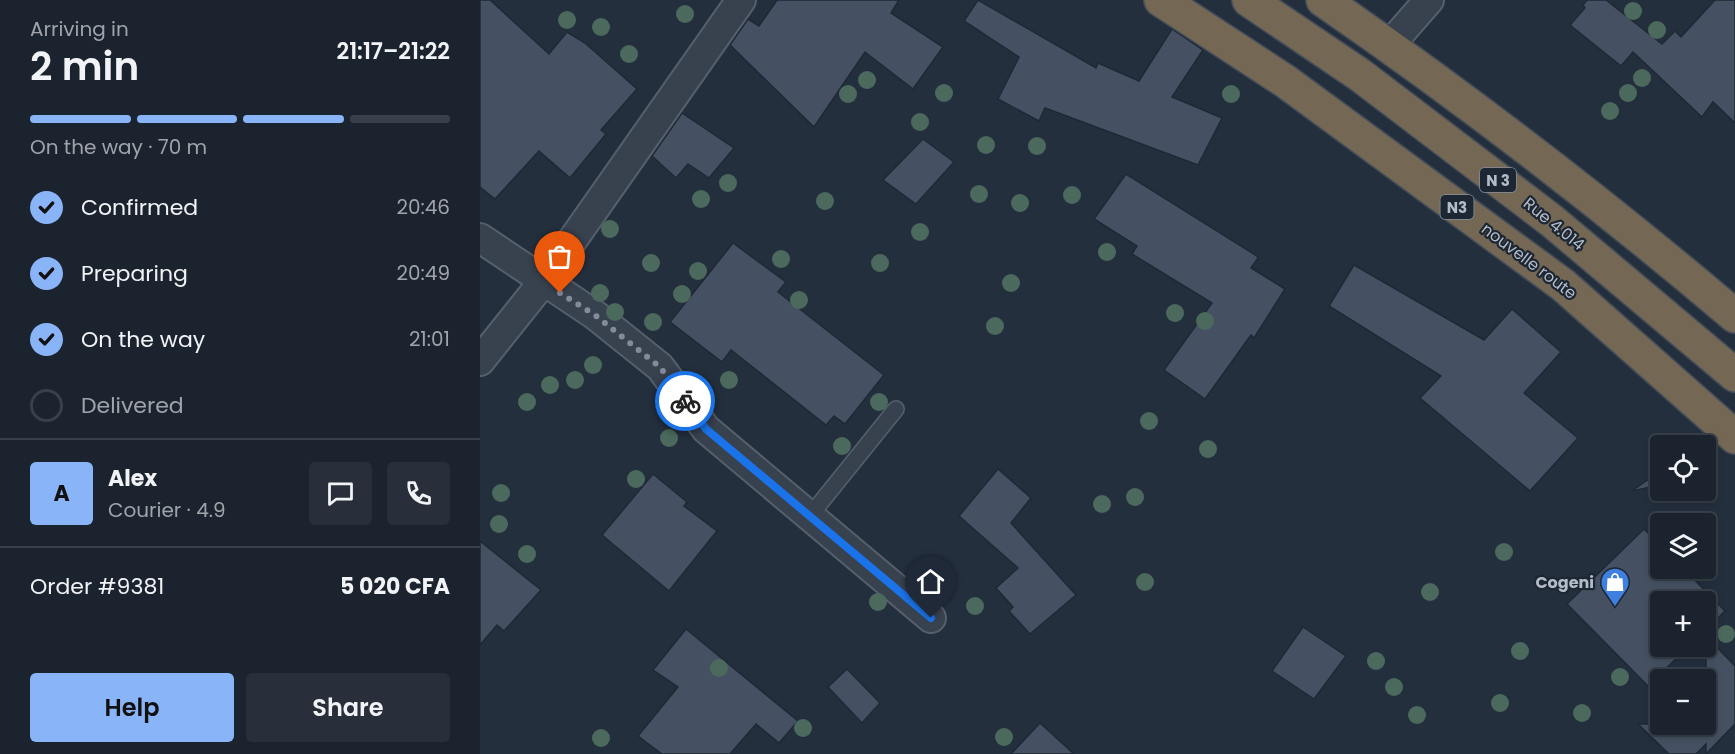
<!DOCTYPE html>
<html lang="en">
<head>
<meta charset="utf-8">
<style>
  body { margin:0; font-family:Poppins,sans-serif; background:#282f3a; color:#f1f3f6; height:100vh; display:flex; flex-direction:column; font-size:22px; white-space:nowrap }
  * { box-sizing:border-box; margin:0 }
  p { font-size:20px; color:#a0a4aa }
  .icon { flex:none; width:33px; height:33px; fill:none; stroke:currentColor; stroke-width:2; stroke-linecap:round; stroke-linejoin:round }
  .map { position:relative; flex:1; overflow:hidden }
  .details { display:flex; flex-direction:column; background:#1b232e; width:480px }
  .details>* { flex:none }
  .buttons { position:absolute; left:1170px; top:435px; display:grid; gap:12px }
  .buttons a { display:grid; place-items:center; width:66px; height:66px; border-radius:6px; background:#1b232e; box-shadow:0 3px 9px #0003,0 0 0 2px #39404a; font-size:30px }
  .pin { position:absolute; display:grid; place-items:center; width:51px; height:51px; color:#fff; margin:-62px -26px; border-radius:50% 50% 50% 0; rotate:-45deg; box-shadow:0 0 6px #0007 }
  .pin .icon { rotate:45deg }
  .courier { position:absolute; display:grid; place-items:center; width:60px; height:60px; margin:-30px; border:4px solid #1a73e8; border-radius:50%; background:#fff; color:#222; box-shadow:0 2px 8px #0007 }
  .headline em { font-style:normal; font-weight:600 }
  .headline div { display:flex; flex-direction:column-reverse }
  .headline { display:flex; align-items:center; justify-content:space-between; height:102px; padding:0 30px }
  h1 { font-size:39px; font-weight:600; line-height:45px }
  .bar { display:grid; grid-template-columns:repeat(4,1fr); gap:9px 6px; align-content:center; height:72px; padding:0 30px }
  .bar i { height:8px; border-radius:4px; background:#39404a }
  .bar .active { background:#8ab4f8 }
  .bar p { grid-column:span 4 }
  .line { display:flex; align-items:center; gap:15px; padding:0 30px; border-top:2px solid #39404a }
  .line div { flex:1 }
  .round { display:grid; place-items:center; flex:none; width:63px; height:63px; border-radius:6px; background:#282f3a }
  ol { padding:0 30px; list-style:none }
  li { display:flex; align-items:center; gap:18px; height:66px }
  li p { margin-inline-start:auto }
  li .icon { padding:6px; border-radius:50%; background:#8ab4f8; color:#111; stroke-width:4 }
  li:last-child { color:#a0a4aa }
  li i { width:33px; height:33px; border:3px solid #39404a; border-radius:50% }
  .cta { display:flex; gap:12px; margin-top:auto; padding:12px 30px }
  .cta a { flex:1; height:69px; border-radius:6px; background:#8ab4f8; color:#111; font-size:24px; font-weight:600; line-height:69px; text-align:center }
  .cta a+a { background:#282f3a; color:#f1f3f6 }
  main { display:flex; flex:1; min-height:0 }
  .map>svg:first-child { display:block }
</style>
</head>
<body>
<main>
<section class="details">
<div class="headline"><div><h1>2 min</h1><p>Arriving in</p></div><em>21:17–21:22</em></div>
<div class="bar"><i class="active"></i><i class="active"></i><i class="active"></i><i></i><p>On the way · 70 m</p></div>
<ol>
<li><svg class="icon" aria-label="check" viewBox="0 0 24 24"><path d="M5 12l5 5 9-10"/></svg>Confirmed<p>20:46</p></li>
<li><svg class="icon" aria-label="check" viewBox="0 0 24 24"><path d="M5 12l5 5 9-10"/></svg>Preparing<p>20:49</p></li>
<li><svg class="icon" aria-label="check" viewBox="0 0 24 24"><path d="M5 12l5 5 9-10"/></svg>On the way<p>21:01</p></li>
<li><i></i>Delivered</li>
</ol>
<div class="line" style="height:108px"><b class="round" style="background:#8ab4f8;color:#111">A</b><div><b>Alex</b><p>Courier · 4.9</p></div><a class="round"><svg class="icon" aria-label="chat" viewBox="0 0 24 24"><path d="M4 5h16v11H9l-5 4z"/></svg></a><a class="round"><svg class="icon" aria-label="phone" viewBox="0 0 24 24"><path d="M5 4h4l2 5-3 2q2 4 5 5l2-3 5 2v4C11 20 4 13 5 4z"/></svg></a></div>
<div class="line" style="height:78px"><div>Order #9381</div><b>5 020 CFA</b></div>
<div class="cta"><a>Help</a><a>Share</a></div>
</section>
<div class="map">
<svg width="1255" height="754" viewBox="0 0 1255 754">
  <rect width="100%" height="100%" fill="#242f3e"/>
  <!-- building -->
  <g fill="#455162" stroke="#1f2835" stroke-width="1.5">
    <polygon points="0,0 10,0 69,54 87,32 105,43 157,89 121,130 126,134 90,178 59,151 15,199 0,187"/>
    <polygon points="297,0 419,0 411,13 463,47 433,89 385,52 334,127 250,45 268,19 279,26"/>
    <polygon points="498,0 616,68 618,63 659,81 692,29 723,50 692,97 742,118 718,165 565,108 559,121 518,99 539,57 484,21"/>
    <polygon points="1107,0 1126,0 1182,44 1195,31 1201,37 1235,0 1255,0 1255,123 1233,102 1222,117 1153,52 1141,66 1090,25 1105,8 1103,5"/>
    <polygon points="202,113 254,148 229,178 208,164 196,178 172,156"/>
    <polygon points="443,139 474,162 436,204 403,180"/>
    <polygon points="646,174 777,256 778,258 771,268 805,289 774,338 771,335 725,399 684,370 732,303 652,254 657,246 614,219"/>
    <polygon points="253,243 306,282 298,292 404,375 365,424 354,416 346,425 251,350 242,362 190,322"/>
    <polygon points="874,265 1004,340 1032,309 1081,352 1044,393 1098,438 1050,491 940,398 961,376 849,306"/>
    <polygon points="518,469 551,498 531,523 596,595 550,634 529,611 533,607 516,588 538,568 479,516"/>
    <polygon points="1180,471 1180,485 1152,491"/>
    <polygon points="173,474 207,502 204,506 237,531 189,591 122,535"/>
    <polygon points="1164,529 1180,545 1180,568 1203,568 1245,611 1226,630 1226,602 1180,602 1180,646 1209,646 1168,686 1087,604"/>
    <polygon points="0,541 61,590 24,631 17,625 0,645"/>
    <polygon points="823,627 866,656 834,699 792,671"/>
    <polygon points="206,629 318,721 299,743 276,724 250,754 182,754 158,736 198,687 173,670"/>
    <polygon points="1226,636 1255,666 1255,724 1226,754 1226,744 1216,754 1189,754 1158,724 1226,724"/>
    <polygon points="367,669 400,703 382,723 348,687"/>
    <polygon points="560,723 594,754 531,754"/>
  </g>
  <g fill="none" stroke-linecap="round" stroke-linejoin="round">
    <!-- lane casing -->
    <g stroke="#565f6c" stroke-width="18">
      <polyline id="lane" points="329,517 416,409"/>
    </g>
    <!-- street casing -->
    <g stroke="#565f6c" stroke-width="32">
      <g id="street">
        <polyline points="908,47 949,0"/>
        <polyline points="0,238 115,315 180,367 226,429 451,618"/>
        <polyline points="0,361 63,282 261,0"/>
      </g>
    </g>
    <!-- highway casing -->
    <g stroke="#434c59" stroke-width="36">
      <g id="highway">
        <polyline points="681,0 805,81 1083,285 1255,437"/>
        <polyline points="769,0 880,75 1072,221 1255,375"/>
        <path d="M 843,0 C 985,98 1123,204 1255,316"/>
      </g>
    </g>
    <!-- lane -->
    <use href="#lane" stroke="#38414e" stroke-width="15"/>
    <!-- street -->
    <use href="#street" stroke="#38414e" stroke-width="28"/>
    <!-- highway -->
    <use href="#highway" stroke="#746855" stroke-width="33"/>
  </g>
  <!-- trees -->
  <g fill="#4b6a5d">
    <circle cx="1153" cy="11" r="9"/>
    <circle cx="205" cy="14" r="9"/>
    <circle cx="87" cy="20" r="9"/>
    <circle cx="121" cy="27" r="9"/>
    <circle cx="1177" cy="30" r="9"/>
    <circle cx="149" cy="54" r="9"/>
    <circle cx="1162" cy="78" r="9"/>
    <circle cx="387" cy="80" r="9"/>
    <circle cx="464" cy="93" r="9"/>
    <circle cx="1148" cy="93" r="9"/>
    <circle cx="368" cy="94" r="9"/>
    <circle cx="751" cy="94" r="9"/>
    <circle cx="1130" cy="111" r="9"/>
    <circle cx="440" cy="122" r="9"/>
    <circle cx="506" cy="145" r="9"/>
    <circle cx="557" cy="146" r="9"/>
    <circle cx="248" cy="183" r="9"/>
    <circle cx="499" cy="194" r="9"/>
    <circle cx="592" cy="195" r="9"/>
    <circle cx="221" cy="199" r="9"/>
    <circle cx="345" cy="201" r="9"/>
    <circle cx="540" cy="203" r="9"/>
    <circle cx="130" cy="229" r="9"/>
    <circle cx="440" cy="232" r="9"/>
    <circle cx="627" cy="252" r="9"/>
    <circle cx="301" cy="259" r="9"/>
    <circle cx="171" cy="263" r="9"/>
    <circle cx="400" cy="263" r="9"/>
    <circle cx="218" cy="271" r="9"/>
    <circle cx="531" cy="283" r="9"/>
    <circle cx="120" cy="293" r="9"/>
    <circle cx="202" cy="294" r="9"/>
    <circle cx="319" cy="300" r="9"/>
    <circle cx="135" cy="312" r="9"/>
    <circle cx="695" cy="313" r="9"/>
    <circle cx="725" cy="321" r="9"/>
    <circle cx="173" cy="322" r="9"/>
    <circle cx="515" cy="326" r="9"/>
    <circle cx="113" cy="365" r="9"/>
    <circle cx="95" cy="380" r="9"/>
    <circle cx="249" cy="380" r="9"/>
    <circle cx="70" cy="385" r="9"/>
    <circle cx="47" cy="402" r="9"/>
    <circle cx="399" cy="402" r="9"/>
    <circle cx="669" cy="421" r="9"/>
    <circle cx="189" cy="438" r="9"/>
    <circle cx="362" cy="446" r="9"/>
    <circle cx="728" cy="449" r="9"/>
    <circle cx="156" cy="479" r="9"/>
    <circle cx="21" cy="493" r="9"/>
    <circle cx="655" cy="497" r="9"/>
    <circle cx="622" cy="504" r="9"/>
    <circle cx="19" cy="524" r="9"/>
    <circle cx="1024" cy="552" r="9"/>
    <circle cx="47" cy="554" r="9"/>
    <circle cx="665" cy="582" r="9"/>
    <circle cx="950" cy="592" r="9"/>
    <circle cx="398" cy="602" r="9"/>
    <circle cx="495" cy="606" r="9"/>
    <circle cx="1246" cy="634" r="9"/>
    <circle cx="1040" cy="651" r="9"/>
    <circle cx="896" cy="661" r="9"/>
    <circle cx="239" cy="668" r="9"/>
    <circle cx="1140" cy="677" r="9"/>
    <circle cx="914" cy="687" r="9"/>
    <circle cx="1020" cy="703" r="9"/>
    <circle cx="1102" cy="713" r="9"/>
    <circle cx="937" cy="715" r="9"/>
    <circle cx="323" cy="728" r="9"/>
    <circle cx="524" cy="737" r="9"/>
    <circle cx="121" cy="738" r="9"/>
  </g>
  <g fill="none" stroke-linecap="round" stroke-linejoin="round">
    <!-- done -->
    <polyline stroke="#828b98" stroke-width="6" stroke-dasharray="0 10.8" points="80,293 115,315 180,367 205,401"/>
    <!-- route -->
    <polyline stroke="#1a73e8" stroke-width="8" points="205,401 226,429 451,618"/>
  </g>
  <!-- icons -->
  <defs>
    <g id="shop-pin" transform="scale(1.5)"><path d="M0 17L-7.5 6A9.5 9.5 0 1 1 7.5 6Z" fill="#3f7fe0" stroke="#1d2633"/><path d="M-5-2.5h2.3a2.7 3.5 0 0 1 5.4 0H5L5.5 6h-11ZM-1.5-2.5h3a1.5 2.3 0 0 0-3 0Z" fill="#fff"/></g>
  </defs>
  <g fill-rule="evenodd">
    <use href="#shop-pin" x="1135" y="582"/>
  </g>
  <g text-anchor="middle" dominant-baseline="central" stroke-width="4.5" stroke-linejoin="round" paint-order="stroke">
    <!-- shield labels -->
    <g fill="#1d2633" stroke="#878f9c" stroke-width="1.5">
      <rect x="1000" y="168" width="36" height="24" rx="4.5"/>
      <rect x="960.5" y="195" width="33" height="24" rx="4.5"/>
    </g>
    <g font-size="15" font-weight="bold" fill="#b4bcc9">
      <text x="1018" y="180">N 3</text>
      <text x="977" y="207">N3</text>
    </g>
    <!-- street labels -->
    <g font-size="16" fill="#b4bcc9" stroke="#1d2633">
      <text transform="translate(1074 224) rotate(39)">Rue 4.014</text>
      <text transform="translate(1049 261) rotate(37)">nouvelle route</text>
    </g>
    <!-- poi labels -->
    <g font-size="16" font-weight="bold" fill="#b4bcc9" stroke="#1d2633" text-anchor="end">
      <text x="1114" y="582">Cogeni</text>
    </g>
  </g>
</svg>
<div class="buttons">
<a><svg class="icon" aria-label="locate" viewBox="0 0 24 24"><circle cx="12" cy="12" r="6"/><path d="M12 2v4M12 18v4M2 12h4M18 12h4"/></svg></a>
<a><svg class="icon" aria-label="layers" viewBox="0 0 24 24"><path d="M12 4l9 5-9 5-9-5zM3 14l9 5 9-5"/></svg></a>
<a>+</a>
<a>−</a>
</div>
<div class="pin" style="left:80px;top:293px;background:#ea580c"><svg class="icon" aria-label="bag" viewBox="0 0 24 24"><path d="M5 8h14l-1 12H6zM9 8a3 3 0 0 1 6 0"/></svg></div>
<div class="pin" style="left:451px;top:618px;background:#1f2937"><svg class="icon" aria-label="home" viewBox="0 0 24 24"><path d="M3 11l9-7 9 7M6 9v11h12V9"/></svg></div>
<div class="courier" style="left:205px;top:401px"><svg class="icon" aria-label="bike" viewBox="0 0 24 24"><circle cx="6" cy="16" r="4"/><circle cx="18" cy="16" r="4"/><path d="M6 16l4-8h5l3 8M10 8l3 8H6M13 5h3"/></svg></div>
</div>
</main>
</body>
</html>
